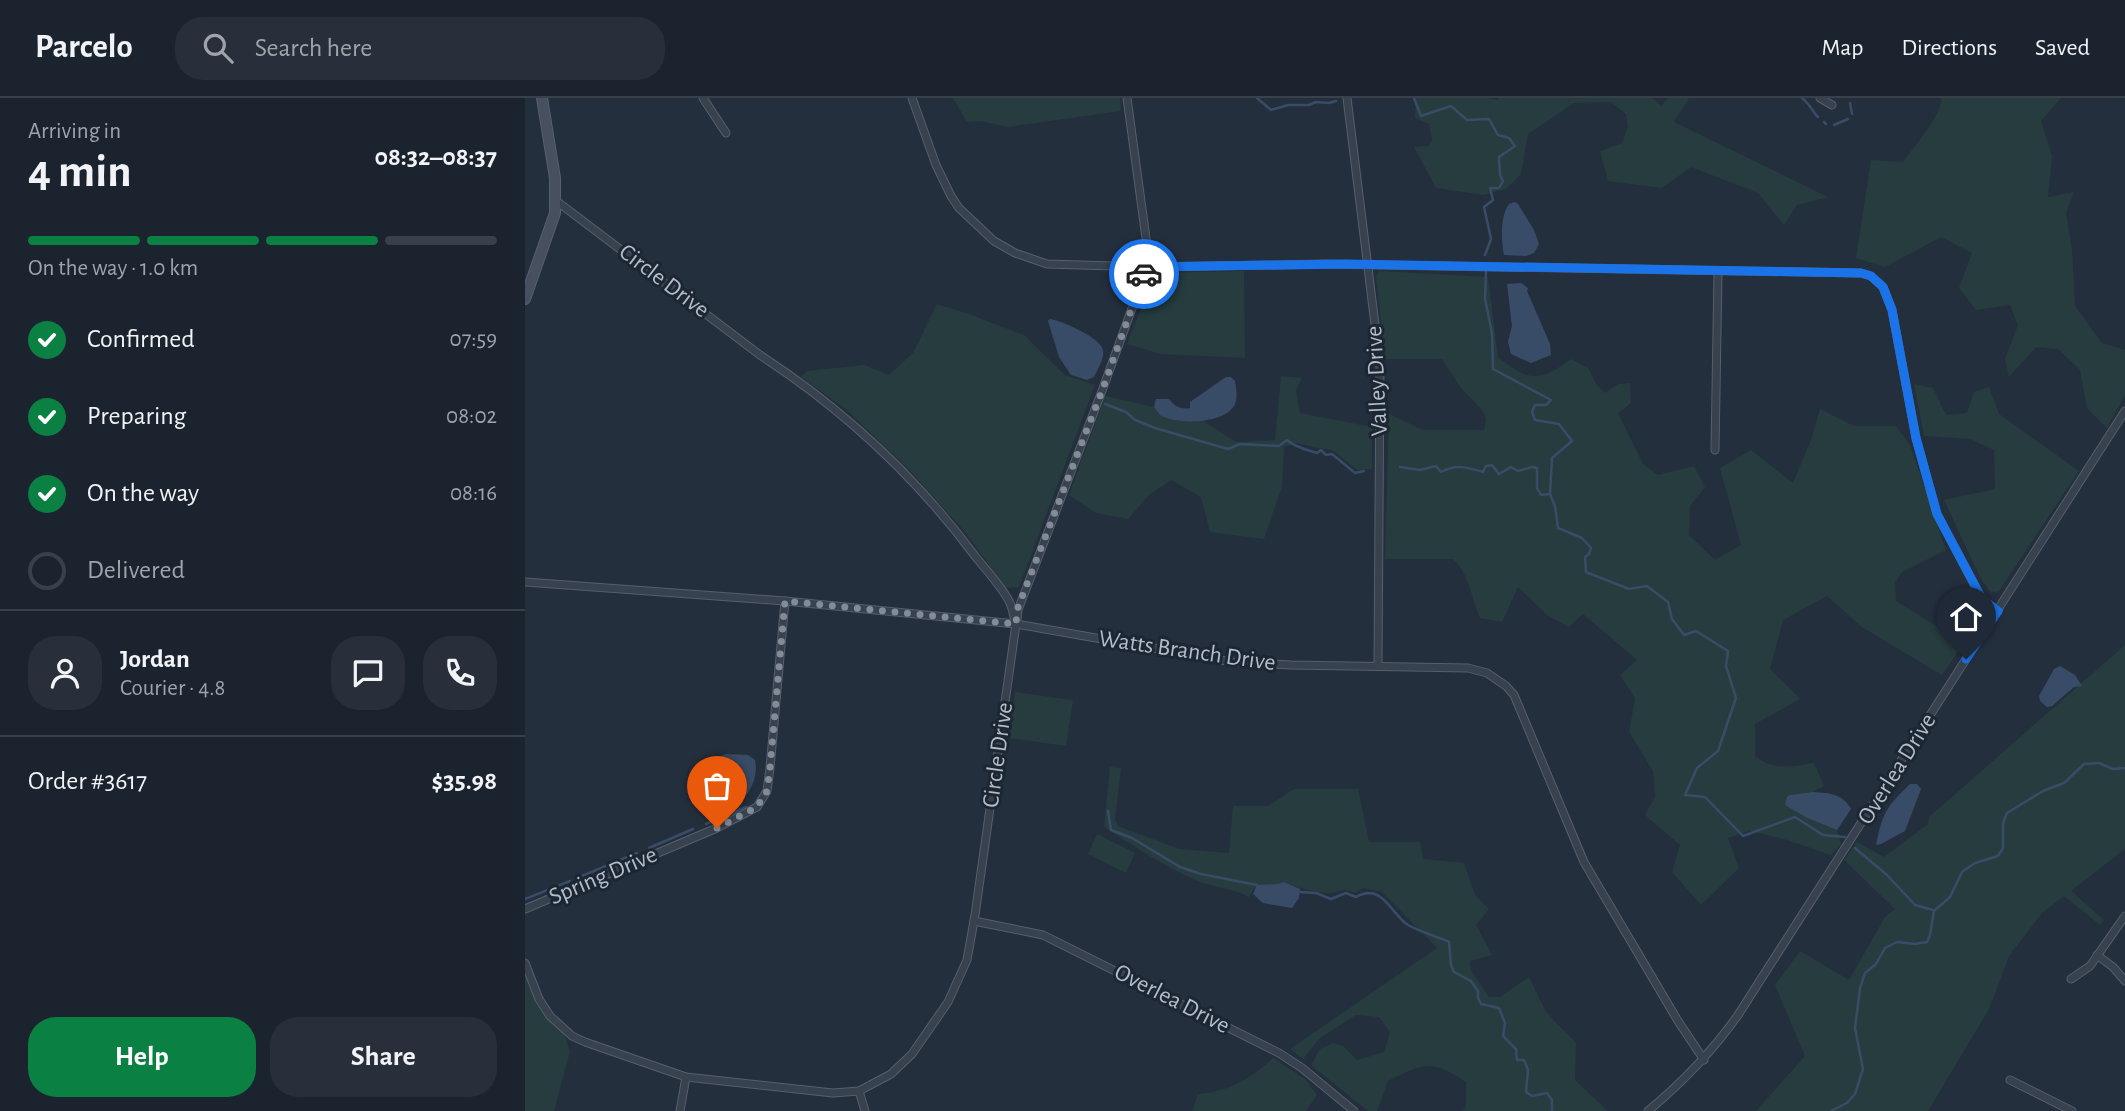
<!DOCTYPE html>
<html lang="en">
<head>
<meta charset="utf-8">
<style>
  body { margin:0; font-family:"Alegreya Sans",sans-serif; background:#282f3a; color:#f1f3f6; height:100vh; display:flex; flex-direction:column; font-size:26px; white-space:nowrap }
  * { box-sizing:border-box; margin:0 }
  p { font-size:23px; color:#a0a4aa }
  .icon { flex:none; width:38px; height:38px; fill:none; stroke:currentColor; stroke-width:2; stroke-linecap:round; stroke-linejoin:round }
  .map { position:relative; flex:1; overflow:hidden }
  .side { display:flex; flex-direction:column; background:#1b232e; width:525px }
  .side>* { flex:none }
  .pin { position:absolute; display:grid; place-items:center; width:60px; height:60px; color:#fff; margin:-72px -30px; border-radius:50% 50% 50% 0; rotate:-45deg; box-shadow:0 0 7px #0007 }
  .pin .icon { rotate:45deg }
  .courier { position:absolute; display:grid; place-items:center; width:70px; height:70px; margin:-35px; border:5px solid #1a73e8; border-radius:50%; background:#fff; color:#222; box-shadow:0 2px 9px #0007 }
  .summary em { font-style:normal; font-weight:700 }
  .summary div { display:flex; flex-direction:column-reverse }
  .summary { display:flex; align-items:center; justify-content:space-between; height:119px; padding:0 28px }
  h1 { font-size:46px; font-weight:700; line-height:52px }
  .bar { display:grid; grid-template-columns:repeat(4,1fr); gap:10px 7px; align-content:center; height:84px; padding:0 28px }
  .bar i { height:9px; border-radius:5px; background:#39404a }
  .bar .current { background:#0b8043 }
  .bar p { grid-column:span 4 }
  .line { display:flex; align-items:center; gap:18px; padding:0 28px; border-top:2px solid #39404a }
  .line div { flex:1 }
  .round { display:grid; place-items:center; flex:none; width:74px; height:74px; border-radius:28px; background:#282f3a }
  ol { padding:0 28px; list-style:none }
  li { display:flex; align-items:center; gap:21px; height:77px }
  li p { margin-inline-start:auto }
  li .icon { padding:7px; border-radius:50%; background:#0b8043; color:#fff; stroke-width:4 }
  li:last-child { color:#a0a4aa }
  li i { width:38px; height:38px; border:4px solid #39404a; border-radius:50% }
  .button { display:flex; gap:14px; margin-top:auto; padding:14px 28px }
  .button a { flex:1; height:80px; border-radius:28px; background:#0b8043; color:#fff; font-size:28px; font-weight:700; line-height:80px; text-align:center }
  .button a+a { background:#282f3a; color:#f1f3f6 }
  header { display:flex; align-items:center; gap:42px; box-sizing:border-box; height:98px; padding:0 35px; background:#1b232e; border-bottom:2px solid #39404a }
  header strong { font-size:33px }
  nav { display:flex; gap:38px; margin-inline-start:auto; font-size:24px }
  .search { width:490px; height:63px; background:#282f3a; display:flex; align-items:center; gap:18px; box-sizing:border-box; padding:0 24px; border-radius:28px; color:#a0a4aa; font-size:26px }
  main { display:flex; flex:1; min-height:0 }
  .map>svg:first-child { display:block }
</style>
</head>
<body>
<header>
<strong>Parcelo</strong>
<div class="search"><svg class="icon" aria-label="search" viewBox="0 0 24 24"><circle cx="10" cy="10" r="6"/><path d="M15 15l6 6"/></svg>Search here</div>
<nav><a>Map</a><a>Directions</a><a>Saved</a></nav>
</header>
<main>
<section class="side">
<div class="summary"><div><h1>4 min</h1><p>Arriving in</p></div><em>08:32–08:37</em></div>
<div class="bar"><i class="current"></i><i class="current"></i><i class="current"></i><i></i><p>On the way · 1.0 km</p></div>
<ol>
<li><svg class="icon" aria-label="check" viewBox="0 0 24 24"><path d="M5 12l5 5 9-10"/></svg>Confirmed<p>07:59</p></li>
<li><svg class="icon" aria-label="check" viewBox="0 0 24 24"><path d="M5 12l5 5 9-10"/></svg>Preparing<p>08:02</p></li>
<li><svg class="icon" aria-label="check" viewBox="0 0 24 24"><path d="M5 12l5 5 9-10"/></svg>On the way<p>08:16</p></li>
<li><i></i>Delivered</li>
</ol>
<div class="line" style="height:126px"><a class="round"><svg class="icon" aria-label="person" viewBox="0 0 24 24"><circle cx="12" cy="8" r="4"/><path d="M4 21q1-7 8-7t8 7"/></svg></a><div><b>Jordan</b><p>Courier · 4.8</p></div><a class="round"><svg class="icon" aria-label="chat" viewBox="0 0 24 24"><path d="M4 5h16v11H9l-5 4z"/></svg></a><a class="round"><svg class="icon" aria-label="phone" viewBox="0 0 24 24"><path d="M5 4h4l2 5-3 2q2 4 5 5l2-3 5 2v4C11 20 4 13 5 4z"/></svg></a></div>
<div class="line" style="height:91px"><div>Order #3617</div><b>$35.98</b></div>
<div class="button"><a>Help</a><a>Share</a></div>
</section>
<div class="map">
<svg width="1600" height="1013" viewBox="0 0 1600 1013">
  <rect width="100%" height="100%" fill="#242f3e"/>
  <!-- green -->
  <g fill="#263c3f">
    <polygon points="428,0 595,0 596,13 483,29 456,23 442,24"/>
    <polygon points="891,0 963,0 972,2 973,0 1127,0 1136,8 1143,0 1164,0 1149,24 1303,99 1272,107 1259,127 1233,95 1166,69 1137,90 1083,83 1075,53 1097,45 1103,29 1101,16 1086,4 1049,5 1003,36 996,76 981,91 958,97 911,90 889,49 903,48 907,42 904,26 890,20"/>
    <path d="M 1417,0 L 1536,0 L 1516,23 L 1527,58 L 1523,99 L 1549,94 L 1541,115 L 1547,152 L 1550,208 L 1577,245 L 1600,252 L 1600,297 L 1582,330 L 1562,310 L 1555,272 L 1533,251 L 1511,249 L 1484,279 L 1480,261 L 1493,227 L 1485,207 L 1451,212 L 1434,190 L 1447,155 L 1416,139 L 1360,169 L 1331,160 L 1346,62 L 1378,64 C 1390,47 1415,20 1417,0 Z"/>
    <polygon points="719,173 720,260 636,256 602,246 630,175"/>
    <path d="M 854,173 L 963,179 L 973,259 C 1002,283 1015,285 1046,261 L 1063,270 L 1071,286 L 1080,295 L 1093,286 L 1105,285 L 1106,305 L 1093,315 L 1118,366 L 1133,377 L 1169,368 L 1180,389 L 1165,408 L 1164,437 L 1190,462 L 1216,447 L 1195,370 L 1226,352 L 1268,385 L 1286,342 L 1295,311 L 1329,328 L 1371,328 L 1385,347 L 1421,452 L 1377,474 L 1370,485 L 1371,503 L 1439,545 L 1417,577 L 1337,529 L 1302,498 L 1258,522 L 1245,571 L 1275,601 L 1230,626 L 1230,658 C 1249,673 1266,669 1289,665 L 1299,688 L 1288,694 L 1265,697 L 1282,720 L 1312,732 L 1316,746 L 1306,757 L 1262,742 L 1225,733 L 1203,740 L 1214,770 L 1176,807 L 1147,774 L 1155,747 L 1120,717 L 1130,699 L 1128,673 L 1104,634 L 1110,600 L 1095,577 L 1112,562 L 1058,516 L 1044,529 L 1022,517 L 993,489 L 977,524 L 955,520 C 945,497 946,479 928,461 L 860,461 L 864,316 L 898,332 L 959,332 L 961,321 L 957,312 L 935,289 L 917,261 L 860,261 L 851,179 Z"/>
    <polygon points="412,206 441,215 499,237 540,277 570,287 494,489 481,490 441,435 388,376 322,312 276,279 282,273 339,267 364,277 388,255"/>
    <polygon points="756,278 777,280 771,292 775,315 847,329 847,371 832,372 809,353 770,345 759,349 757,388 739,441 685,434 676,399 646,382 624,397 603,421 571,415 544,397 580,298 629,309 636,317 657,323 678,323 711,344 750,342"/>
    <polygon points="1389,286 1408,290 1421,317 1442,315 1449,294 1464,289 1474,316 1554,373 1474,493 1466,495 1455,479 1419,402 1470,391 1469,352 1445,341 1399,338"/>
    <polygon points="1600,547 1600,751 1546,793 1579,822 1575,827 1539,798 1517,815 1484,858 1464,911 1403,1013 1231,1013 1280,958 1250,887 1275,853 1324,882 1360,819 1370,811 1319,762 1332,744 1359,759 1403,726 1404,719"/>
    <polygon points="490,594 548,602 541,648 484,640"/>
    <path d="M 585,669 L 596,670 L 590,721 L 593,728 L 654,751 L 704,755 L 708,708 L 743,708 L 769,691 L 833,691 L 844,744 L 895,744 L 898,761 L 939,765 L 950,797 L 964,811 L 951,827 L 967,857 L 945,863 L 946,872 L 964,899 L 975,899 L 1004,879 L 1021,914 L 1051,945 L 1050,982 L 1083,1013 L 938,1013 L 941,1008 L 941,984 C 906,961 899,965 863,983 L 852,1013 L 843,1013 L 786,967 L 795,951 L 808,945 L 818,948 L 832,962 L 859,954 L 865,934 L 854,919 L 831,917 L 795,940 L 778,961 L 765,951 L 912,850 L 857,794 L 838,790 L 830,795 C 815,789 816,795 803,795 C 787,794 773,790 759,784 L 752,787 L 732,787 L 724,799 C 707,790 690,790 673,783 C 639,769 609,748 579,729 Z"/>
    <polygon points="572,736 610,755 601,775 563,756"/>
    <polygon points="0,865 14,901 37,930 45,954 29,1013 0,1013"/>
    <path d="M 748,960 L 780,981 L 792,997 L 781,1013 L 667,1013 L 673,996 C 703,994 727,980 748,960 Z"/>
  </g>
  <!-- water -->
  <g fill="#394c67">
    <path d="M 990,104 L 993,106 L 1009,132 L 1014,146 L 1009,155 L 1001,158 L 979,157 C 976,142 975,119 984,106 Z"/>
    <polygon points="996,185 1003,190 1002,193 1025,246 1026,257 1006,265 986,256 983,244 987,228 982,186"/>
    <path d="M 525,221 C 537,223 575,239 578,252 C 580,260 572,272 569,279 L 562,282 L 546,277 L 534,259 L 523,223 Z"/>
    <path d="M 701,279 L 706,279 L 710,283 C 711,290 713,299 710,306 C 701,326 654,327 637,318 C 634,317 631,311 629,309 L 631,301 L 644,301 C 649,308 656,312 665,310 L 665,304 Z"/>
    <polygon points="1535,568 1550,577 1557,588 1549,589 1527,608 1522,609 1515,603 1514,598 1529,571"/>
    <path d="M 201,656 L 223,657 L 230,662 C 235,687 216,713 189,713 C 184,698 194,693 202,682 L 198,673 L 189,661 Z"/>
    <path d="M 1385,686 L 1392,686 L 1396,691 L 1380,733 L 1356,746 L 1351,747 C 1357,716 1361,709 1385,686 Z"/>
    <path d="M 1288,694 C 1304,695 1318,696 1326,711 L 1312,732 L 1282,720 L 1260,707 L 1262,699 L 1265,697 Z"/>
    <polygon points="759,784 775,791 774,800 767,810 738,805 728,796 732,787 753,786"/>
  </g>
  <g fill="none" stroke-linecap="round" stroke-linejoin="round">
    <!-- stream -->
    <g stroke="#394c67" stroke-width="2.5">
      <polyline points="732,0 746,12 763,7 784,7 791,4 804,5 811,3"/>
      <polyline points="889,0 896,18 926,8 942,22 964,21 973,37 984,40 990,48 974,59 975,77 978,83 974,90 965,90 968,102 959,109 966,141 960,157"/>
      <path d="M 1277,0 C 1285,6 1287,13 1293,19"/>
      <polyline points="1325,5 1327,16"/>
      <polyline points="1299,24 1301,26"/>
      <polyline points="1309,27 1323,21"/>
      <polyline points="961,174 960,201 967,235 968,271 1026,302 1021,307 1010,307 1007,314 1010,322 1034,326 1047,343 1027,360 1025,396 1030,408 1033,430 1057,440 1066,450 1064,456 1060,459 1061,474 1104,491 1122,488 1143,504 1147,521 1159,537 1171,533 1203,553 1201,568 1211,600 1193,653 1172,670 1160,697 1180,699 1218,738 1270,719 1298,737 1320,739"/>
      <path d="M 580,306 L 601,314 L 610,322 L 630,330 L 703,351 L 715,346 L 754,348 L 762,342 C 769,349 782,352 792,355 L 796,352 L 801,357 L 807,356 L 830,375 L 839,373"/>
      <path d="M 875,369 L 895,372 L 911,368 L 916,374 C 931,366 942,369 958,374 L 961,368 L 967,367 L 974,376 L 986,369 L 993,373 L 1007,369 L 1012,370 L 1012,390 L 1016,397 L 1025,396"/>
      <polyline points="583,713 586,732 607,740 655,769 676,776 732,787"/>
      <polyline points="181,726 221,709"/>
      <polyline points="124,750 168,731"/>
      <polyline points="1330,750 1362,777 1390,807 1408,812"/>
      <polyline points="57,778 112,755"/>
      <path d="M 775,794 L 791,795 L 806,801 L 821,795 L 831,799 C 857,784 866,816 883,827 C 895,834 911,838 924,844 L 926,867 L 929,874 L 946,883 L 953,893 L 953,900 L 956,906 L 974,910 L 980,925 L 978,938 L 991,951 L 992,962 L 999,962 L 1003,972 L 1001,994 L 1007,998 L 1022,995 L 1027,1002 L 1027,1013"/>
      <polyline points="0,801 45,783"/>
      <polyline points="1306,1013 1322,1005 1330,996 1338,971 1330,930 1335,890 1340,875 1351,866 1360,850 1372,844 1390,846 1402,844 1405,837 1409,813 1425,799 1437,774 1450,765 1473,758 1478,750 1478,725 1482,715 1518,693 1539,685 1559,666 1574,665 1588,671 1600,670"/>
    </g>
    <!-- street casing -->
    <g stroke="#565f6c" stroke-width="9">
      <g id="street">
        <polyline points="178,0 201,35"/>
        <polyline points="387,0 411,67 426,98 434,110 469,143 490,155 522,166 622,169 799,166 1336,175 1346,178 1358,189 1367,212 1391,340 1412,416 1457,501 1473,513"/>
        <polyline points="822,0 855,267 853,568"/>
        <polyline points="1295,0 1307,7"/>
        <polyline points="1190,352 1193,174"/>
        <polyline points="0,484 260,503 491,526 707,564 766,567 943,570 962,575 981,588 989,597 1059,764 1153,923 1179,962"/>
        <polyline points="492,522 493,512 577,293 622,169 623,155 602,0"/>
        <polyline points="0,811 192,730 232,709 242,693 245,670 260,503"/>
        <polyline points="449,823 518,837 754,955 777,970 829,1013"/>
        <polyline points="1572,857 1588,869 1600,883"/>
        <path d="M 0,865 L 14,901 L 25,918 L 47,938 L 60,944 L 161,979 L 308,995 L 334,993 L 366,976 L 387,956 L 423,904 L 442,862 L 450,817 L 491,526 C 489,520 488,512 485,505 C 478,490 461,472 450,458 C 391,379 318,311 235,257 L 30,102"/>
        <polyline points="1546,881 1565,868 1600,818"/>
        <polyline points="1485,982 1547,1013"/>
        <polyline points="334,993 340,1013"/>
        <polyline points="155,1013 161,979"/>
        <path d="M 1123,1013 C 1158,984 1187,954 1213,917 L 1600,313"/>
      </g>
    </g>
    <!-- secondary casing -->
    <g stroke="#565f6c" stroke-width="12">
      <polyline id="secondary" points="0,201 30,115 30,80 17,0"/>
    </g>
    <!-- street -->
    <use href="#street" stroke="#38414e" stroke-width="7"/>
    <!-- secondary -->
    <use href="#secondary" stroke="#465061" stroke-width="10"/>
  </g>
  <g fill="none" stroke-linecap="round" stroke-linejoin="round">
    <!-- done -->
    <polyline stroke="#828b98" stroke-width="7" stroke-dasharray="0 12.6" points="192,730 232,709 242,693 245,670 260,503 491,526 492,512 577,293 619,176"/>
    <!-- route -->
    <polyline stroke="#1a73e8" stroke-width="9" points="619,176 622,169 821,166 1336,175 1346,178 1358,189 1367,212 1391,340 1412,416 1457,501 1473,513 1441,561"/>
  </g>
  <g text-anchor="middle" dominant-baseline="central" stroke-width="6" stroke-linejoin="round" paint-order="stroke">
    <!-- street labels -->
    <g font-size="24" fill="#b4bcc9" stroke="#1d2633">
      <text transform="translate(139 183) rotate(37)">Circle Drive</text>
      <text transform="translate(852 283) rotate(-93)">Valley Drive</text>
      <text transform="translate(662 553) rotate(8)">Watts Branch Drive</text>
      <text transform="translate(473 657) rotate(-82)">Circle Drive</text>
      <text transform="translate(1372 671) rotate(-58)">Overlea Drive</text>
      <text transform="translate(78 778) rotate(-23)">Spring Drive</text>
      <text transform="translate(647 901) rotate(27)">Overlea Drive</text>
    </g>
  </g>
</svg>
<div class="pin" style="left:192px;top:730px;background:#ea580c"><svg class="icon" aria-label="bag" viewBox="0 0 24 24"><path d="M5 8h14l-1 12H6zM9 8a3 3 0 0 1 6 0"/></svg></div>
<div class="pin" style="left:1441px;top:561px;background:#1f2937"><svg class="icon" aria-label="home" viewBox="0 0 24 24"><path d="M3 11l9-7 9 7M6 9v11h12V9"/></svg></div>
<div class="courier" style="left:619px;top:176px"><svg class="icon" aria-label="car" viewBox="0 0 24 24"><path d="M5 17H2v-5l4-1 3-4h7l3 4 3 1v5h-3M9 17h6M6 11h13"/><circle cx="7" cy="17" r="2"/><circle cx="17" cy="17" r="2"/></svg></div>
</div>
</main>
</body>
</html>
